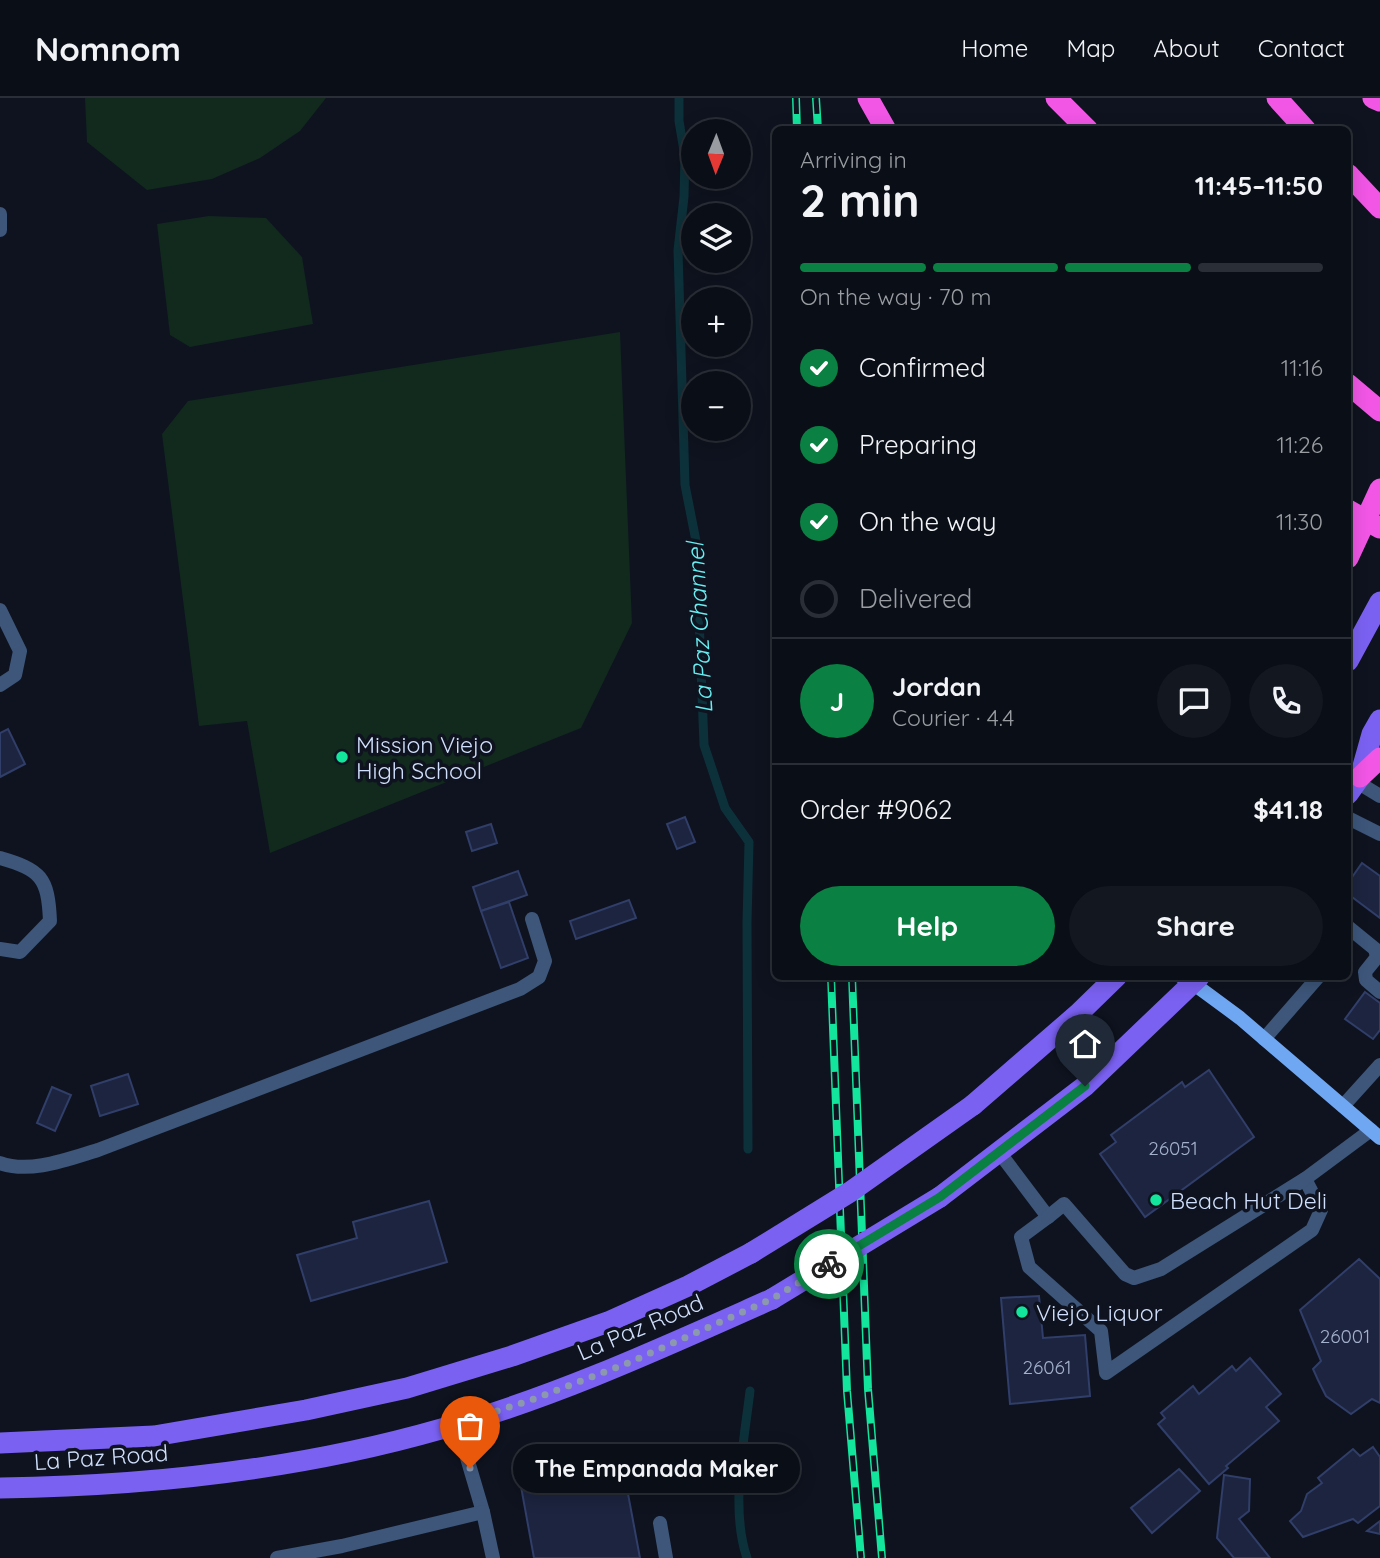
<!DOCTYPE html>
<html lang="en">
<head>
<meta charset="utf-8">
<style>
  body { margin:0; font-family:Quicksand,sans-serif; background:#131720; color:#f1f3f6; height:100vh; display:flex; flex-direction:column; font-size:26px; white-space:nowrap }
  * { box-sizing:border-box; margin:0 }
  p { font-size:23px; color:#999ca1 }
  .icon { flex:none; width:38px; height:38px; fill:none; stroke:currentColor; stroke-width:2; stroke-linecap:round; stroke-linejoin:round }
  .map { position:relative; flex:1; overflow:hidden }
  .sheet { position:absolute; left:772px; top:28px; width:579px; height:854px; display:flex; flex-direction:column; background:#0a0e17; border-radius:10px; box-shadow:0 4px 18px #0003,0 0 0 2px #2a2e36 }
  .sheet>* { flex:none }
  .needle { width:46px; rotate:181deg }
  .controls { position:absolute; left:681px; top:21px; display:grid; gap:14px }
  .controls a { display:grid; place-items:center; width:70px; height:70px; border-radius:50%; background:#0a0e17; box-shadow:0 4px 18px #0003,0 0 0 2px #2a2e36; font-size:35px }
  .pin { position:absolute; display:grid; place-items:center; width:60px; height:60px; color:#fff; margin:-72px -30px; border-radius:50% 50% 50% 0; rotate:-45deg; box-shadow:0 0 7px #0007 }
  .pin .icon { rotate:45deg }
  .courier { position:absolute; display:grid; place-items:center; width:70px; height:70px; margin:-35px; border:5px solid #0b8043; border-radius:50%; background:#fff; color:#222; box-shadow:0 2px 9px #0007 }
  .bubble { position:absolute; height:49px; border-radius:24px; background:#0a0e17; box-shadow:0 4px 18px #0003,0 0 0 2px #2a2e36; font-size:23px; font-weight:700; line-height:49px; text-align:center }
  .overview em { font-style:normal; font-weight:700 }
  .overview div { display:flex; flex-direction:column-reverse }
  .overview { display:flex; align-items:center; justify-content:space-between; height:119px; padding:0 28px }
  h1 { font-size:46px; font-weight:700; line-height:52px }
  .bar { display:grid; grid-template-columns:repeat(4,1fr); gap:10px 7px; align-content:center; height:84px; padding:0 28px }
  .bar i { height:9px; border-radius:5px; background:#2a2e36 }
  .bar .on { background:#0b8043 }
  .bar p { grid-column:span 4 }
  .line { display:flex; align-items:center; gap:18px; padding:0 28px; border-top:2px solid #2a2e36 }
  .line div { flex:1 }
  .round { display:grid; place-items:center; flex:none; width:74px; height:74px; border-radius:37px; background:#131720 }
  ol { padding:0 28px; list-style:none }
  li { display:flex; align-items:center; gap:21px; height:77px }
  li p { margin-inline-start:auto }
  li .icon { padding:7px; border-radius:50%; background:#0b8043; color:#fff; stroke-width:4 }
  li:last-child { color:#999ca1 }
  li i { width:38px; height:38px; border:4px solid #2a2e36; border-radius:50% }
  .cta { display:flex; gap:14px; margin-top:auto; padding:14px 28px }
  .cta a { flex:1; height:80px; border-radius:42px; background:#0b8043; color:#fff; font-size:28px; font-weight:700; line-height:80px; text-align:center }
  .cta a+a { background:#131720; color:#f1f3f6 }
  header { display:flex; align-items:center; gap:42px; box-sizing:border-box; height:98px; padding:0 35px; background:#0a0e17; border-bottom:2px solid #2a2e36 }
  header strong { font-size:33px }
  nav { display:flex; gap:38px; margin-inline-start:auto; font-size:24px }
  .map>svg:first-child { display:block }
</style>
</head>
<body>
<header>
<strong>Nomnom</strong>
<nav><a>Home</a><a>Map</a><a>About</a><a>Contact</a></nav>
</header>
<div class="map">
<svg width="1380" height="1460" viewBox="0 0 1380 1460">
  <rect width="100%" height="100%" fill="#0e131f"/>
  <!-- green -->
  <g fill="#12291e">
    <polygon points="85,0 326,0 300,33 260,60 212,81 147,92 87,44"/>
    <polygon points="209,118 266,120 302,159 313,226 190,249 170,237 157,126"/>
    <polygon points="620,234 632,525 581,630 270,755 247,623 199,628 162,336 188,303"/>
  </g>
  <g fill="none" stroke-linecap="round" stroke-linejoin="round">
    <!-- stream -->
    <g stroke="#0d313a" stroke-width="9">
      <polyline points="679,0 679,23 685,59 684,99 678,152 685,387 696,443 704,647 725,710 749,744 747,824 748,1051"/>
      <path d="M 747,1460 C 730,1411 744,1344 750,1293"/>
    </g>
  </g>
  <!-- building -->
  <g fill="#1c243f" stroke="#303e69" stroke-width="2">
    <polygon points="8,631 25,666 0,679 0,635"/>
    <polygon points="685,719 695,744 677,751 667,726"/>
    <polygon points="491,726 497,745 472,753 466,734"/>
    <polygon points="1362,765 1380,778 1380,820 1348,796 1348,785"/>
    <polygon points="518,773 527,797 481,813 473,789"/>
    <polygon points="629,802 636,820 576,841 570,823"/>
    <polygon points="509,804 528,860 501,870 481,813"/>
    <polygon points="1365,894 1380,905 1380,932 1373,941 1345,921"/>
    <polygon points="1209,972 1254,1039 1145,1119 1100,1056 1116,1044 1111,1037 1182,984 1185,989"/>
    <polygon points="128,976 138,1006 100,1018 91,988"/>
    <polygon points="52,989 71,997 55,1033 37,1025"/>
    <polygon points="429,1103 447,1164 311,1203 297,1157 357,1140 353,1124"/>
    <polygon points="1359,1161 1380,1181 1380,1305 1372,1301 1351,1316 1326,1298 1318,1282 1313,1271 1321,1263 1300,1212"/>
    <polygon points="1039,1198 1043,1240 1085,1237 1090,1298 1010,1306 1001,1200"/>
    <polygon points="1250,1260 1281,1296 1266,1309 1279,1323 1226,1368 1228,1370 1209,1386 1158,1326 1165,1320 1161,1315 1193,1288 1199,1296 1232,1268 1236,1273"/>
    <polygon points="1373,1349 1380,1359 1380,1408 1358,1425 1353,1421 1303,1439 1290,1423 1301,1413 1307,1396 1322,1385 1318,1380 1353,1351 1360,1358"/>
    <polygon points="620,1353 640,1460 534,1460 518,1372"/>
    <polygon points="1179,1371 1200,1393 1152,1435 1131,1410"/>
    <polygon points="1224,1377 1250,1381 1249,1413 1239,1421 1270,1460 1234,1460 1217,1440"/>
    <polygon points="1380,1423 1380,1436 1367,1433"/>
  </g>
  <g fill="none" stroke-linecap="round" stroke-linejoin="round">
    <!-- service -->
    <g stroke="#3d567a" stroke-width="14">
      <polyline points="0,116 0,132"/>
      <polyline points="0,512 20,553 15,577 0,587"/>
      <polyline points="1357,684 1380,698"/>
      <polyline points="1348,720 1380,736"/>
      <path d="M 0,760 C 41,772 48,779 50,823 L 20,854 L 0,851"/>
      <polyline points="1348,829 1375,851 1377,859 1365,874 1366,882 1380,894"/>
      <polyline points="1264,941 1319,878"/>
      <polyline points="1343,1008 1380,967"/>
      <polyline points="999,1054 1048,1119 1021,1139 1029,1169 1101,1233 1106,1275 1312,1132 1321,1112 1305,1081"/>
      <path d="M 0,1065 C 30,1076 68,1061 98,1052 L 520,891 L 539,879 L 545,863 L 532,821"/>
      <polyline points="1048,1119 1064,1106 1125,1176 1134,1180 1161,1171 1305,1081 1371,1032"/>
      <polyline points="457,1326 483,1414"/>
      <polyline points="660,1425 666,1460"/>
      <polyline points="277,1460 342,1448 483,1414 493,1460"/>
    </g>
    <!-- secondary -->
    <polyline stroke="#6fa7f3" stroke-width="14" points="1180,878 1194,886 1240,920 1380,1040"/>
    <!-- primary -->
    <g stroke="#7b61f2" stroke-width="21">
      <polyline points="1348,563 1380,504"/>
      <polyline points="1348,696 1360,679 1372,636 1380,622"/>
      <polyline points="973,1007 1078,916 1117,878"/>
      <polyline points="940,1099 1085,988 1200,878"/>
      <polyline points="0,1345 154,1338 306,1312 407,1290 512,1258 608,1224 688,1188 751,1155"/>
      <path d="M 0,1390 C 149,1388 298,1372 441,1331 C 556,1299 664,1249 772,1201"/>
    </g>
    <!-- motorway -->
    <g stroke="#f156e5" stroke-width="21">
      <polyline points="868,0 886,32"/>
      <polyline points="1056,0 1088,32"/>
      <polyline points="1277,0 1306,32"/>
      <polyline points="1373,0 1380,3"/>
      <polyline points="1348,76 1380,110"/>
      <polyline points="1348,286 1380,313"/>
      <polyline points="1348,460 1380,391"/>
      <polyline points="1360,679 1380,660"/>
    </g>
    <!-- rail casing -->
    <g stroke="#13e59d" stroke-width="8">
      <g id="rail">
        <polyline points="796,0 797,32"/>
        <polyline points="816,0 818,32"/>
        <polyline points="831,878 847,1293 861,1460"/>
        <polyline points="852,878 868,1291 882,1460"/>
      </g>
    </g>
    <!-- rail -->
    <use href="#rail" stroke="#0e131f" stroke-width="5" stroke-dasharray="16" stroke-linecap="butt"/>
    <!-- primary-bridge -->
    <g stroke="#7b61f2" stroke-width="21">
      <polyline points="751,1155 850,1094 973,1007"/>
      <polyline points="772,1201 940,1099"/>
    </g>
    <!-- motorway-bridge -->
    <polyline stroke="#f156e5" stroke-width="21" points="1348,412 1380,430"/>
  </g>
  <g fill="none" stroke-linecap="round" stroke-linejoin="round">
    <!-- done -->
    <polyline stroke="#8c98ae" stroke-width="7" stroke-dasharray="0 12.6" points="470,1370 457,1326 534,1301 628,1265 772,1201 829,1166"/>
    <!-- route -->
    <polyline stroke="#0b8043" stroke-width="9" points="829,1166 940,1099 1085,988"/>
  </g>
  <!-- markers -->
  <g fill="#13e59d" stroke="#0e131f" stroke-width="2.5">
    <circle cx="342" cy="659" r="7"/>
    <circle cx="1156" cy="1102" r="7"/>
    <circle cx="1022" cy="1214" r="7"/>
  </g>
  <g text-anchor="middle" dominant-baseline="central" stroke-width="7" stroke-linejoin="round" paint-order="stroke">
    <!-- number labels -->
    <g font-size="19" fill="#a3b0cc">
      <text x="1173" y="1050">26051</text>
      <text x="1345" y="1238">26001</text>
      <text x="1047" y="1269">26061</text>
    </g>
    <!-- poi labels -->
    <g font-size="23" fill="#d0dffb" stroke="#0e131f" text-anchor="start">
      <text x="356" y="646">Mission Viejo<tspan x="356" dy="26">High School</tspan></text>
      <text x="1170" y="1102">Beach Hut Deli</text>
      <text x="1036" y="1214">Viejo Liquor</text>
    </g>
    <!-- street labels -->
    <g font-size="23" fill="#d0dffb" stroke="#0e131f">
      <text transform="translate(640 1229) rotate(-23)">La Paz Road</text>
      <text transform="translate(101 1359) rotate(-4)">La Paz Road</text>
    </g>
    <!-- water labels -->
    <g font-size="24" font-style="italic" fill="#67f0f3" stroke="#0e131f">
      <text transform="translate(699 530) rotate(-93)">La Paz Channel</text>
    </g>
  </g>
</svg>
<div class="controls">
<a><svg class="needle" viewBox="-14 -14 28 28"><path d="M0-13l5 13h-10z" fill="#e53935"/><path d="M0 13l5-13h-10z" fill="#999ca1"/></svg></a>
<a><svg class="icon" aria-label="layers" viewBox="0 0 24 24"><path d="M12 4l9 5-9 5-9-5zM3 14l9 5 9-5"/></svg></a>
<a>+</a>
<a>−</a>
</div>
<div class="pin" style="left:470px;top:1370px;background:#ea580c"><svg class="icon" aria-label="bag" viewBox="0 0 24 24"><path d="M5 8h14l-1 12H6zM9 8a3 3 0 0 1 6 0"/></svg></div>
<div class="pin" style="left:1085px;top:988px;background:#1f2937"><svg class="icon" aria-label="home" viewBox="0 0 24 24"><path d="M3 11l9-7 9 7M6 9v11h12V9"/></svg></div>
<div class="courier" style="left:829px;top:1166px"><svg class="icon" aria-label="bike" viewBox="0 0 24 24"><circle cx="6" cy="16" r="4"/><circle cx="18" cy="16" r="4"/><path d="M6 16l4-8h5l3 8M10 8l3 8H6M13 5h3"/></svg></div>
<div class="bubble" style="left:513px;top:1346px;width:287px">The Empanada Maker</div>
<section class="sheet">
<div class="overview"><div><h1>2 min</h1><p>Arriving in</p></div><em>11:45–11:50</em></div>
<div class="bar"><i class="on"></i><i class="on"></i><i class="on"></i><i></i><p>On the way · 70 m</p></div>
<ol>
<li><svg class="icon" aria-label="check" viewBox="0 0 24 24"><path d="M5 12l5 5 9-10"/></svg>Confirmed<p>11:16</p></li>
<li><svg class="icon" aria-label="check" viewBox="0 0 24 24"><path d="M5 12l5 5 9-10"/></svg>Preparing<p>11:26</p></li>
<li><svg class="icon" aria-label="check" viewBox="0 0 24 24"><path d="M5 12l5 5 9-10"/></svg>On the way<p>11:30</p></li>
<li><i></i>Delivered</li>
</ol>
<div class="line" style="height:126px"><b class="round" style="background:#0b8043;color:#fff">J</b><div><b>Jordan</b><p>Courier · 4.4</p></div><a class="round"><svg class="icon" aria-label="chat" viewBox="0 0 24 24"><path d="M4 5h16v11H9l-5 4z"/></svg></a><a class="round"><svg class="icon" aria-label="phone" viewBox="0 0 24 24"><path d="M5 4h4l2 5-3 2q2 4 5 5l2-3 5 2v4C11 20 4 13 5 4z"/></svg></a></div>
<div class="line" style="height:91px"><div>Order #9062</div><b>$41.18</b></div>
<div class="cta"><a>Help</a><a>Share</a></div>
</section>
</div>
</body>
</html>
